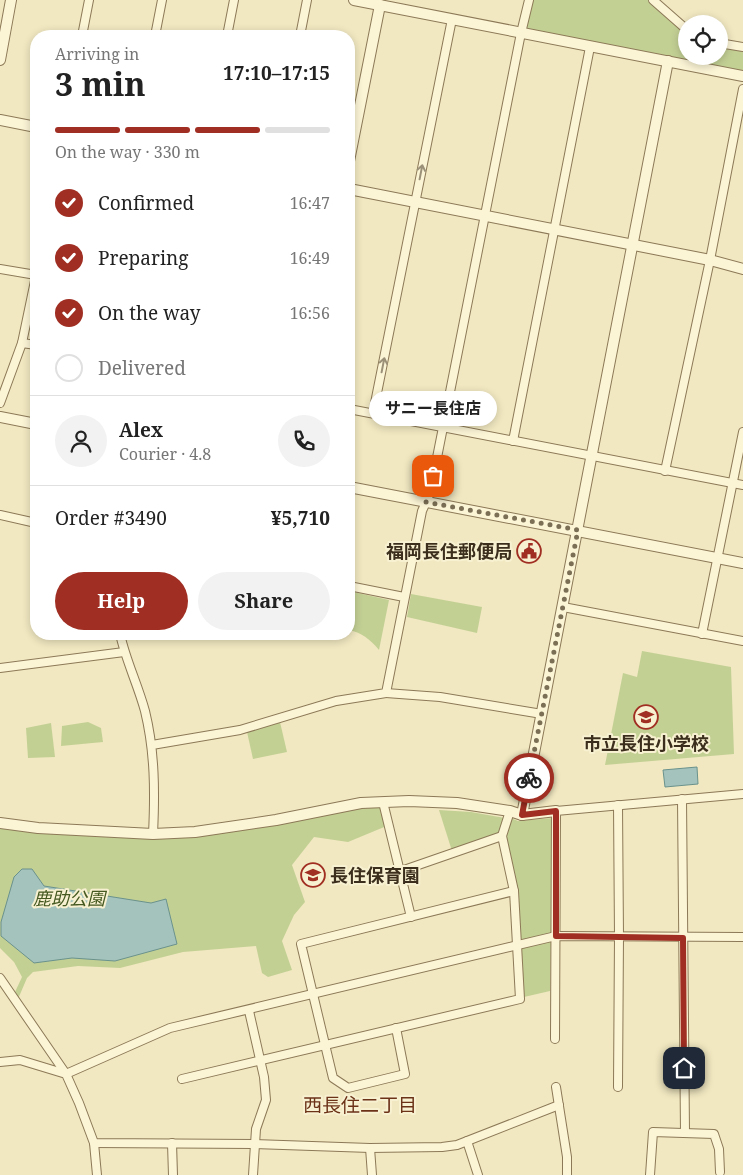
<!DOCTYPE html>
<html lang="en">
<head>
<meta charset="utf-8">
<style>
  body { margin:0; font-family:"Noto Serif","Noto Sans JP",serif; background:#f2f2f2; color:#222; height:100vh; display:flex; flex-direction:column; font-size:19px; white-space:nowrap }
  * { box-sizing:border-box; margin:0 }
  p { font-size:16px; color:#767676 }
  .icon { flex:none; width:28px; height:28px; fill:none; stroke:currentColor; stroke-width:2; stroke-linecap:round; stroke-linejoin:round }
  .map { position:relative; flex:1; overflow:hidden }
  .drawer { position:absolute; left:30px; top:30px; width:325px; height:610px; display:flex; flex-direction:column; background:#fff; border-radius:20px; box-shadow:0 2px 8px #0003 }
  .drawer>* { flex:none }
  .controls { position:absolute; left:678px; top:15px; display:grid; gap:10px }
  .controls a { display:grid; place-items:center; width:50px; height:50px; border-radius:50%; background:#fff; box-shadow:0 2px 8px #0003; font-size:25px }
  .pin { position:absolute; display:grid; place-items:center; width:42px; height:42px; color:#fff; margin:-21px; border-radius:10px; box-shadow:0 2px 8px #0006 }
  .courier { position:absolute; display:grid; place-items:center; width:50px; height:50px; margin:-25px; border:4px solid #a02e22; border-radius:50%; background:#fff; color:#222; box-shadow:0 1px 6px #0007 }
  .bubble { position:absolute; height:35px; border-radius:18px; background:#fff; box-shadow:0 2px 8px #0003; font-size:16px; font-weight:700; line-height:35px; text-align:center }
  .head em { font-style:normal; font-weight:700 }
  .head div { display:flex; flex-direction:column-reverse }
  .head { display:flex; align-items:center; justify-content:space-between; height:85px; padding:0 25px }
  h1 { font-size:32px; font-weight:700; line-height:38px }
  .bar { display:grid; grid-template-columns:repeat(4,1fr); gap:8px 5px; align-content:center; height:60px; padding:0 25px }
  .bar i { height:6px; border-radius:4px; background:#e0e0e0 }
  .bar .active { background:#a02e22 }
  .bar p { grid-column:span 4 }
  .line { display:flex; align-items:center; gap:12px; padding:0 25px; border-top:1px solid #e0e0e0 }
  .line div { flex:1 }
  .round { display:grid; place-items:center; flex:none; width:52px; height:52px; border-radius:26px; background:#f2f2f2 }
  ol { padding:0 25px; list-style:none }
  li { display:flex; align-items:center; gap:15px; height:55px }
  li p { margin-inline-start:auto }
  li .icon { padding:5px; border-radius:50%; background:#a02e22; color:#fff; stroke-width:4 }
  li:last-child { color:#767676 }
  li i { width:28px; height:28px; border:2px solid #e0e0e0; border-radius:50% }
  .primary-button { display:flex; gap:10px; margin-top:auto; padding:10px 25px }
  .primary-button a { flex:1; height:58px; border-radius:30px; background:#a02e22; color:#fff; font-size:20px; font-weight:700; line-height:58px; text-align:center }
  .primary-button a+a { background:#f2f2f2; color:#222 }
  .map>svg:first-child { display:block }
</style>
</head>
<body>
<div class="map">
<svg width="743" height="1175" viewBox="0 0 743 1175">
  <rect width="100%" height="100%" fill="#f1e8c1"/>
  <!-- green -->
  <g fill="#c3d094">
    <polygon points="529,0 653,0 686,29 686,56 719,56 719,43 743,47 743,76 521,33"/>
    <path d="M 349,591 L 389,600 L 379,650 C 370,639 362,633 349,630 Z"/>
    <polygon points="411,594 482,607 477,633 407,617"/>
    <polygon points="642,651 731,667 734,754 605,765 623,673 637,677"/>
    <polygon points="88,722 101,728 103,742 61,746 62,726"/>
    <polygon points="280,722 287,752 253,759 247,732"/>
    <polygon points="51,723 55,757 28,758 26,728"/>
    <polygon points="383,802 389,825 348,842 314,837 292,865 305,902 294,915 282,941 292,970 268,977 262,973 256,946 183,952 120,968 78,966 33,972 27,978 18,999 15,992 22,977 14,962 0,948 0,823 153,834"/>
    <polygon points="439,810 471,812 505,818 500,834 452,851"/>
    <polygon points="511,818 518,821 553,818 550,991 524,997 504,836"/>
  </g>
  <!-- water -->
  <g fill="#a4c3bd" stroke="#6a928c">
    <polygon points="697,767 698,784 665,787 663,770"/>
    <polygon points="22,869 32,869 44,886 151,903 166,899 177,944 115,961 72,958 34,963 1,936 1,922 14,877"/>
  </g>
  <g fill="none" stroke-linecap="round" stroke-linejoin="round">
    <!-- minor casing -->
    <g stroke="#8c7957" stroke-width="10">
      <g id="minor">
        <polyline points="653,0 686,29"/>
        <polyline points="82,36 89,0"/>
        <polyline points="155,36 162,0"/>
        <polyline points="227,36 234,0"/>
        <polyline points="300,36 307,0"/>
        <polyline points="719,43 743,47"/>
        <polyline points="0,269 36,275"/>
        <polyline points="22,343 36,345"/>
        <polyline points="0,403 22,343 36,276"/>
        <polyline points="349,409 743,485"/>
        <polyline points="373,413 452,19"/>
        <polyline points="513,441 590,47"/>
        <polyline points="665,471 710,260 743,89"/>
        <polyline points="0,515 36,523"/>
        <polyline points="349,586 404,597"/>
        <polyline points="563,607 743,641"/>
        <path d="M 120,634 C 126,661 138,685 145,711 C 155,752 155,793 153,834"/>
        <polyline points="702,634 743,432"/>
        <polyline points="0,668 124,652"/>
        <polyline points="386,693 440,697 542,714"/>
        <polyline points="152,745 240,730 336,701 386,693 422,511 430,493 521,33 529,0"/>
        <polyline points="682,799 685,1133"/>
        <polyline points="383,802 411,917"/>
        <polyline points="618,805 619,937 618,1087"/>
        <polyline points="401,871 502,836"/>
        <polyline points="0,978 66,1074 170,1028 556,936 743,937"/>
        <polyline points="249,1011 264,1077 266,1100 256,1129 253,1175"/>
        <polyline points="396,1028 405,1074 348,1088 333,1078 301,944 514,891"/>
        <polyline points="555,1039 556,811 743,794"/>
        <polyline points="0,1062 20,1060 66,1074 79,1103 94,1143 254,1144 370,1148 442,1147 457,1145 559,1105"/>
        <polyline points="182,1079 520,999 514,891 502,836 510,811"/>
        <polyline points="556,1087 567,1157 567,1175"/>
        <polyline points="467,1141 478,1175"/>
        <polyline points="94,1143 97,1175"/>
        <polyline points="172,1143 173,1175"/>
        <polyline points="370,1148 372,1175"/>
        <polyline points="650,1175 653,1132 714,1134 719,1149 720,1172"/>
      </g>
    </g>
    <!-- tertiary casing -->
    <g stroke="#8c7957" stroke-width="12">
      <g id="tertiary">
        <polyline points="354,0 743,76"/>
        <polyline points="0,60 11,0"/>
        <polyline points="0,120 36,127"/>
        <polyline points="349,161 380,5"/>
        <polyline points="349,189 710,260 743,269"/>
        <polyline points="0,417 36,424"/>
        <polyline points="349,487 743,563"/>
        <polyline points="522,815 668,61"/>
        <polyline points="0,823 38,828 153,834 195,832 276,820 361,803 409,801 457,803 510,811 522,815 556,811"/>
      </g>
    </g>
    <!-- minor -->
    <use href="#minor" stroke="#fbf4d5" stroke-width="8"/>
    <!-- tertiary -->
    <use href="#tertiary" stroke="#fbf4d5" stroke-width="10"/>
  </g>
  <!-- one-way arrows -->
  <defs><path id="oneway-shaft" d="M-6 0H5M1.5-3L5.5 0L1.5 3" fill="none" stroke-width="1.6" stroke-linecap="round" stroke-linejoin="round" transform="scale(1.25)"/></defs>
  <g stroke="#9b9178">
    <use href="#oneway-shaft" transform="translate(421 172) rotate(-79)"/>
    <use href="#oneway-shaft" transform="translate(383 365) rotate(-79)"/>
  </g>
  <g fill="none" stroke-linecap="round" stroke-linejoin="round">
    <!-- done -->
    <polyline stroke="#7b6f56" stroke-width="5" stroke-dasharray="0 9" points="433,476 426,502 578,530 529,778"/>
    <!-- route -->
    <polyline stroke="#a02e22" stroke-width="6" points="529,778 522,815 556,811 556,936 683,938 684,1068"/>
  </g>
  <!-- icons -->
  <defs>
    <g id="civic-ring" transform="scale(1.25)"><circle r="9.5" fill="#f8f1d1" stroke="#a02e22" stroke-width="1.5"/><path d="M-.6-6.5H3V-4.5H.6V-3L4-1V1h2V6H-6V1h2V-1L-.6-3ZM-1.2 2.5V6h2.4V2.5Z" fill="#a02e22"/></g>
    <g id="school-ring" transform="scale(1.25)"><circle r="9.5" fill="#f8f1d1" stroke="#a02e22" stroke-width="1.5"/><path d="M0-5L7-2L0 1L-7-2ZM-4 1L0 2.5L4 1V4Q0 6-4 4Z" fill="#a02e22"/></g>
  </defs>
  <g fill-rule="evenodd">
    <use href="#civic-ring" x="529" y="551"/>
    <use href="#school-ring" x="646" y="717"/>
    <use href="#school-ring" x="313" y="875"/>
  </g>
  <g text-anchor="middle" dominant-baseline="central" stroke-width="4" stroke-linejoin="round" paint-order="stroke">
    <!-- poi labels -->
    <g font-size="18" font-weight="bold" fill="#3b2e1c" stroke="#f8f1d1" text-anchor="end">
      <text x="512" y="551">福岡長住郵便局</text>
      <text x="646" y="743" text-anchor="middle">市立長住小学校</text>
      <text x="330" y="875" text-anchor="start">長住保育園</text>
    </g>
    <!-- park labels -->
    <g font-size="18" font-style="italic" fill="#455921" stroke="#f8f1d1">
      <text x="69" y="898">鹿助公園</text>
    </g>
    <!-- neighbourhood labels -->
    <g font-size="19" fill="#6b3218" stroke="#f8f1d1">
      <text x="360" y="1105">西長住二丁目</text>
    </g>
  </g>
</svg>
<div class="controls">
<a><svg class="icon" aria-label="locate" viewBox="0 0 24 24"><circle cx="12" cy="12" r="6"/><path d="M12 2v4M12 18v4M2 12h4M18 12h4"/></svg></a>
</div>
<div class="pin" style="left:433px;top:476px;background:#ea580c"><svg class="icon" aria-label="bag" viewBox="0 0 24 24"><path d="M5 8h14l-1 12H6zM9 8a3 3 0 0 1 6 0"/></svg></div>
<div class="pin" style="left:684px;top:1068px;background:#1f2937"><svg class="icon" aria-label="home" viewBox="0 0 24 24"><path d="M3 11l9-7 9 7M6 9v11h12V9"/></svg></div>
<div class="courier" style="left:529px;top:778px"><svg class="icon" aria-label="bike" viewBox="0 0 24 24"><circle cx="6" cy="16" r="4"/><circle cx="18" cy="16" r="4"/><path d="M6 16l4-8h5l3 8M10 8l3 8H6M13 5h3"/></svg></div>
<div class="bubble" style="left:369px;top:391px;width:128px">サニー長住店</div>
<section class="drawer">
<div class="head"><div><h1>3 min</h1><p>Arriving in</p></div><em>17:10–17:15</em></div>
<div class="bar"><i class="active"></i><i class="active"></i><i class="active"></i><i></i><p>On the way · 330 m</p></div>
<ol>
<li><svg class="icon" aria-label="check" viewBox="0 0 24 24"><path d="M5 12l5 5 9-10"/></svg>Confirmed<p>16:47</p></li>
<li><svg class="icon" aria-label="check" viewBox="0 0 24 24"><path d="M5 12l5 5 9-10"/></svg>Preparing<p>16:49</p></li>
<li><svg class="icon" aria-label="check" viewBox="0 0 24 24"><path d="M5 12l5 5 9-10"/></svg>On the way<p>16:56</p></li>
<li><i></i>Delivered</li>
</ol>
<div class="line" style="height:90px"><a class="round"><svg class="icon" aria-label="person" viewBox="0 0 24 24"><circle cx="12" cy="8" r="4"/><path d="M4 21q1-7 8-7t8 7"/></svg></a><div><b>Alex</b><p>Courier · 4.8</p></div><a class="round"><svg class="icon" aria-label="phone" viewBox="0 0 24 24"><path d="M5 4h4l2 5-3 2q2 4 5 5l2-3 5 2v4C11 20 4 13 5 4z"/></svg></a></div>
<div class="line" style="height:65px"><div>Order #3490</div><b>¥5,710</b></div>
<div class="primary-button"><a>Help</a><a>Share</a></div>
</section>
</div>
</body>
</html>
